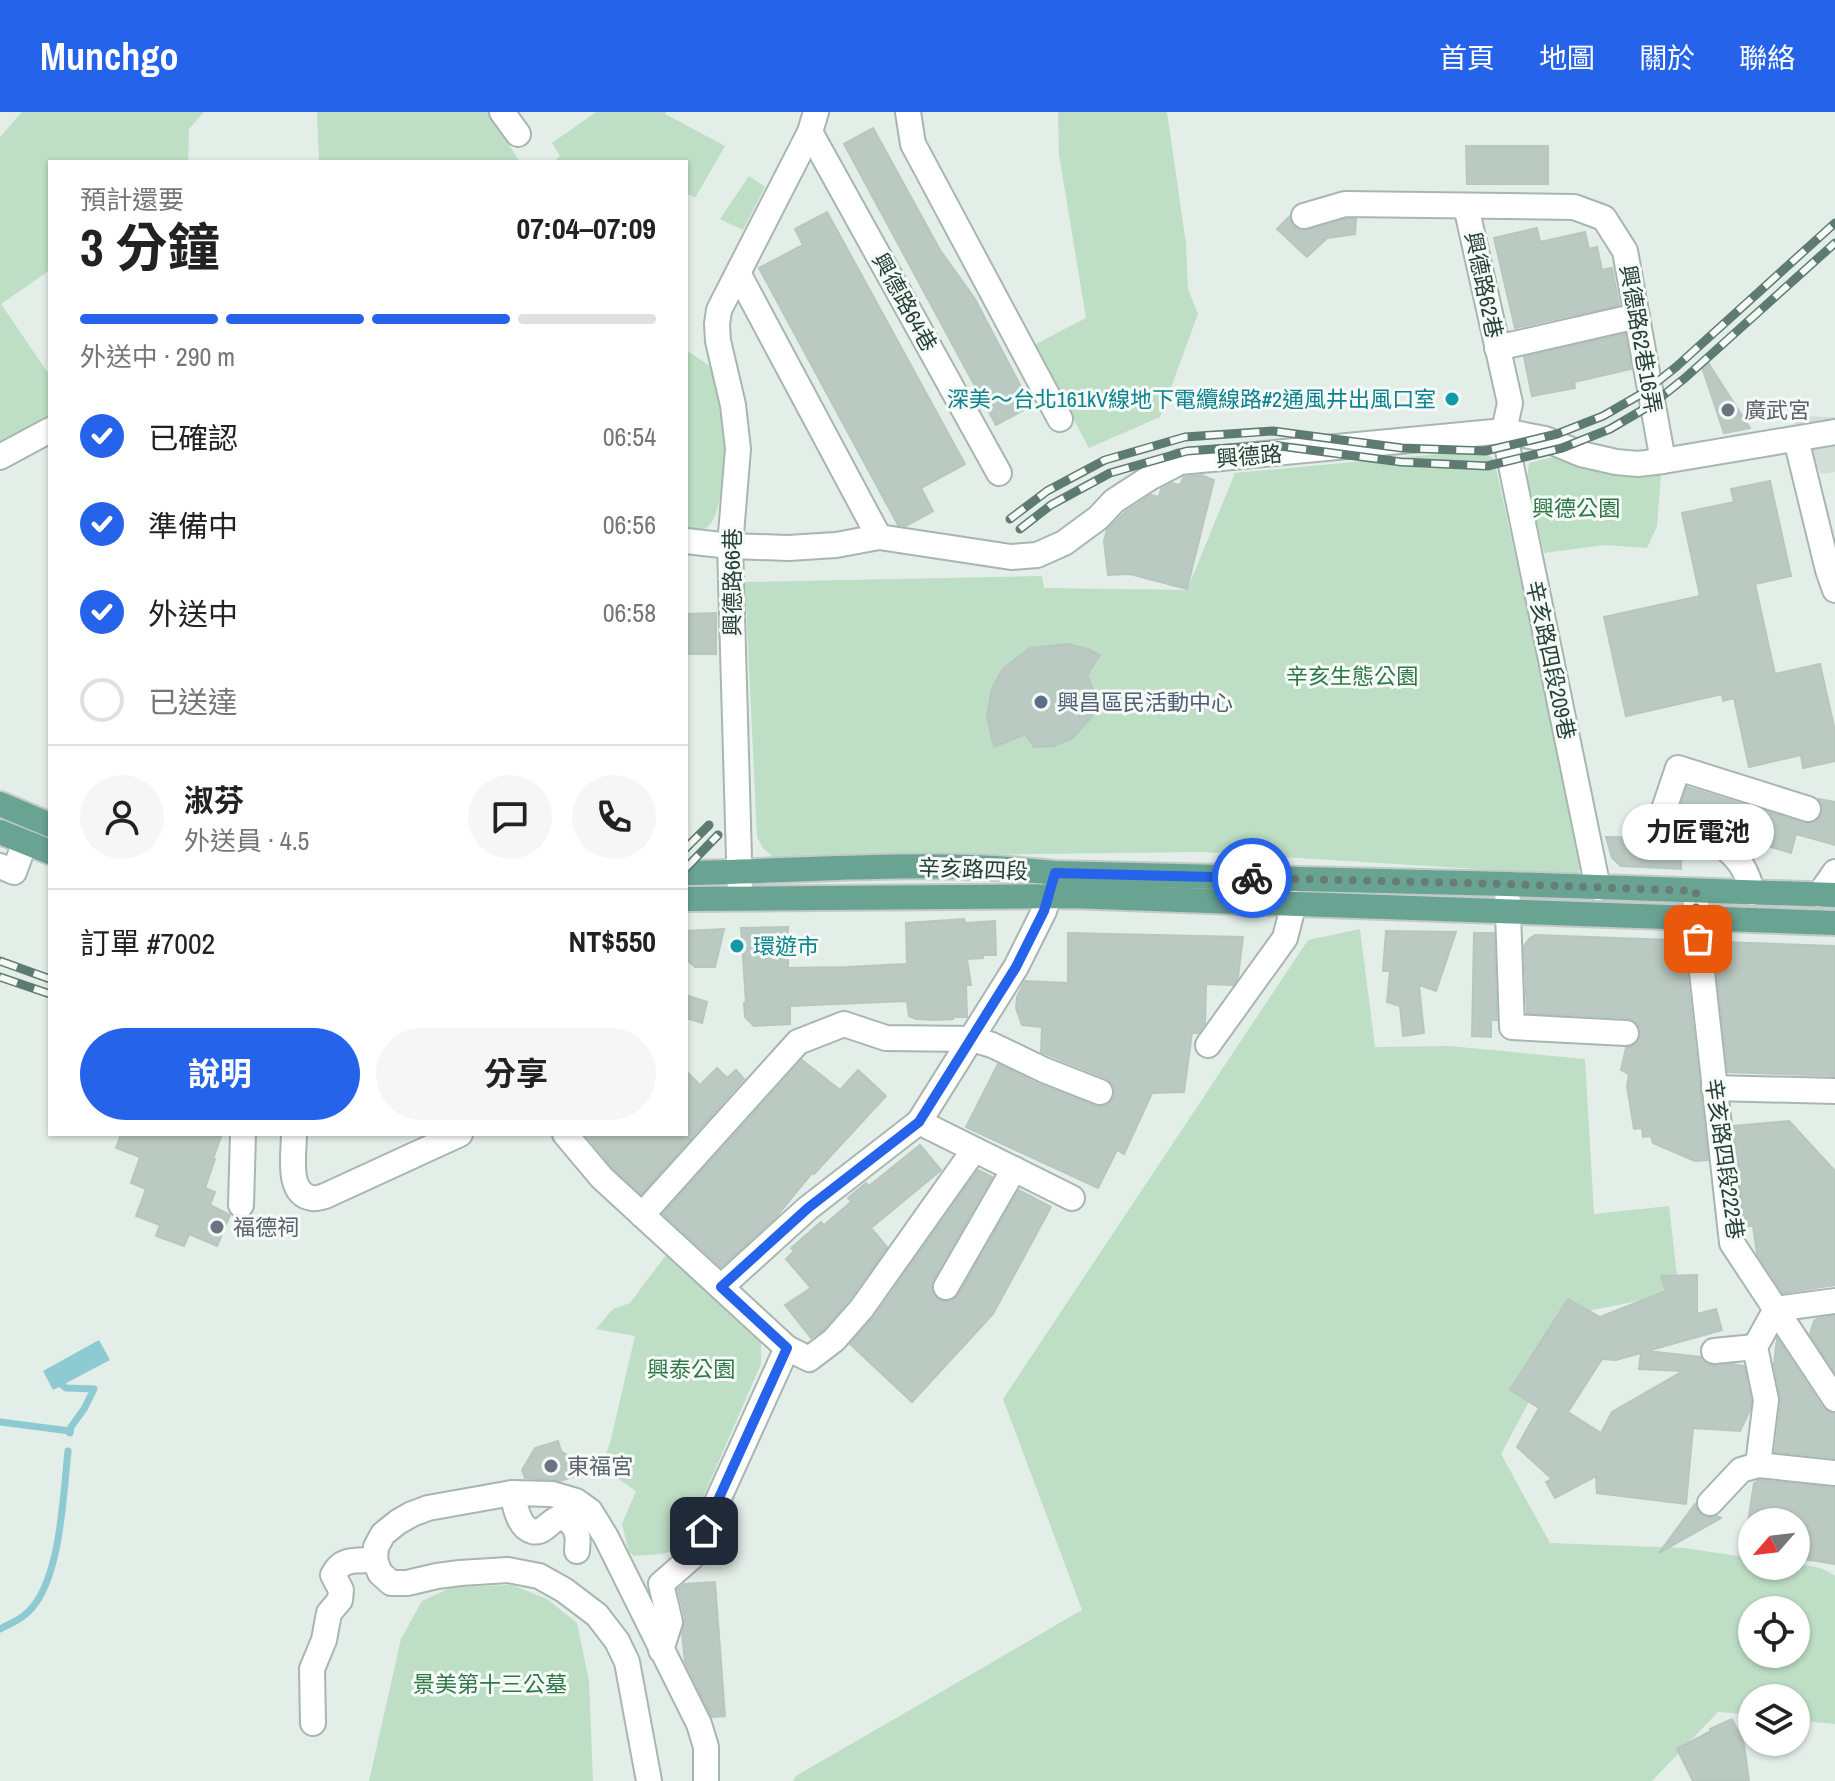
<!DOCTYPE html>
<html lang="zh-TW">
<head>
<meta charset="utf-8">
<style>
  body { margin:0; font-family:"Archivo Narrow","Noto Sans TC",sans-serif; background:#f6f6f6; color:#222; height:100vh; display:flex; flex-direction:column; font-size:30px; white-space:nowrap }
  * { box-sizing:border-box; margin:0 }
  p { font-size:26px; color:#767676 }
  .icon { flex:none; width:44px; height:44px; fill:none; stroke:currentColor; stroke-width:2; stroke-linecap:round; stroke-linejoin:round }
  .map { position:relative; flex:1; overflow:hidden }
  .details { position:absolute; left:48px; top:48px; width:640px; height:976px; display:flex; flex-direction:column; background:#fff; border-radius:0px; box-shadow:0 2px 6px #0004 }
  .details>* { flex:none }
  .needle { width:52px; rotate:242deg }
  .controls { position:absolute; left:1738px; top:1396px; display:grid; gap:16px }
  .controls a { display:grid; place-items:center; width:72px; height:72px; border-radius:50%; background:#fff; box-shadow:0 2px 6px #0004; font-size:40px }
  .pin { position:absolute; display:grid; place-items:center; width:68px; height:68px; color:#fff; margin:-34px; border-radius:16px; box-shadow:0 4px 12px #0006 }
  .courier { position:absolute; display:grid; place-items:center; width:80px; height:80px; margin:-40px; border:6px solid #2563eb; border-radius:50%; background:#fff; color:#222; box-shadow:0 2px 10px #0007 }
  .bubble { position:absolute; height:56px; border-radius:28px; background:#fff; box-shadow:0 2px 6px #0004; font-size:26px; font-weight:700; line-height:56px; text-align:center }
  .overview em { font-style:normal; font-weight:700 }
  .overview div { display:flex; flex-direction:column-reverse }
  .overview { display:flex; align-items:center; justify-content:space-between; height:136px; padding:0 32px }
  h1 { font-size:52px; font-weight:700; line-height:60px }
  .bar { display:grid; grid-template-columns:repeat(4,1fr); gap:12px 8px; align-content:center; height:96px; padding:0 32px }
  .bar i { height:10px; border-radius:6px; background:#e0e0e0 }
  .bar .selected { background:#2563eb }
  .bar p { grid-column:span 4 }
  .line { display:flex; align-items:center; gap:20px; padding:0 32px; border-top:2px solid #e0e0e0 }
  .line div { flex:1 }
  .round { display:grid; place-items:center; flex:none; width:84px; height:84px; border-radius:42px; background:#f6f6f6 }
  ol { padding:0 32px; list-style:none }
  li { display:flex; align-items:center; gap:24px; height:88px }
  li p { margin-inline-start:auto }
  li .icon { padding:8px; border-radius:50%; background:#2563eb; color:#fff; stroke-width:4 }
  li:last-child { color:#767676 }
  li i { width:44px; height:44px; border:4px solid #e0e0e0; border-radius:50% }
  .action { display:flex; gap:16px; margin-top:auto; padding:16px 32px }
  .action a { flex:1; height:92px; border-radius:48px; background:#2563eb; color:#fff; font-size:32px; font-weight:700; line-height:92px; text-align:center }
  .action a+a { background:#f6f6f6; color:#222 }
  header { display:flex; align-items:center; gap:48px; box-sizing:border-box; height:112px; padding:0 40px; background:#2563eb; color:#fff }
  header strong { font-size:38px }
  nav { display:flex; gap:44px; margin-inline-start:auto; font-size:28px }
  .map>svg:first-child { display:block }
</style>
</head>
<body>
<header>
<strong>Munchgo</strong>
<nav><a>首頁</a><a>地圖</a><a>關於</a><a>聯絡</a></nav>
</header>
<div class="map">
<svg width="1835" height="1669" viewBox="0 0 1835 1669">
  <rect width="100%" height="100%" fill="#e4eee9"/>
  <!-- built -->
  <polygon fill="#d3ded8" points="1791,304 1835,305 1835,360 1821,362"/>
  <!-- green -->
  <g fill="#bedec5" fill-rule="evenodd">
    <polygon points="22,0 204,0 189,17 188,50 50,50 50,158 1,192 48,261 50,262 50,308 0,334 0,25"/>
    <polygon points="317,0 488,0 520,50 319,50"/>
    <polygon points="596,0 666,0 665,2 725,34 695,86 686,81 686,50 627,50 621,47 619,50 553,50 560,44 552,31"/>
    <polygon points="1058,0 1167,0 1186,132 1188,177 1198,202 1160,305 1089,336 1034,233 1086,206 1059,43"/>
    <polygon points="749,64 765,75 743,118 720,107"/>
    <path d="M 686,238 L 711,255 C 718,288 726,320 725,354 C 725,364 722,375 720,385 C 716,406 711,422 686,420 Z"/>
    <polygon points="1482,338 1494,347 1583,755 1575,763 1201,740 773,745 763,736 757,725 745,470 1042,464 1044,476 1187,478 1235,361"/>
    <polygon points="1558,344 1583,356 1607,360 1661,363 1657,414 1647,436 1605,433 1544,441 1527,367 1529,351"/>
    <path d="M 1360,817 L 1375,935 L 1449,934 L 1585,947 L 1594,1102 L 1669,1094 L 1679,1181 L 1577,1201 L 1501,1342 L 1550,1431 L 1684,1436 L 1752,1446 L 1752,1454 C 1779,1454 1813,1447 1835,1464 L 1835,1612 L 1796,1608 L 1796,1586 L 1752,1586 L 1752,1603 L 1718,1600 L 1652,1669 L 793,1669 L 796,1664 L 1082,1498 L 1003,1287 L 1308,828 ZM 1752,1498 L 1796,1498 L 1796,1542 L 1752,1542 Z"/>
    <polygon points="666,1143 761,1231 761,1252 681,1436 662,1442 634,1444 629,1440 622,1412 636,1379 601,1355 610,1331 635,1224 596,1217 613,1197 630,1191"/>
    <polygon points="512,1473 547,1487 577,1511 589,1569 593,1669 369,1669 401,1527 422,1489 452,1475"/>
  </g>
  <!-- water -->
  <polygon fill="#8dcad2" points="99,1228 110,1248 53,1278 43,1259"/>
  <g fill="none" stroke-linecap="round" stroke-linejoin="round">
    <!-- stream -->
    <g stroke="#8dcad2" stroke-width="7">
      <polyline points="62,1273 66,1276 94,1277 84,1297 71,1315 70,1321"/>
      <polyline points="0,1310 70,1319"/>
      <path d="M 0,1517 C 9,1512 20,1508 27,1501 C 61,1471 63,1383 68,1339"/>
    </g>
  </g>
  <!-- building -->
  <g fill="#bac9c2" stroke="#b7c7c0" stroke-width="2" fill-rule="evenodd">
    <polygon points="873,16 940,138 975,187 1031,294 996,313 844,32"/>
    <polygon points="1466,34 1548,34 1548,72 1467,72"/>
    <polygon points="827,100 965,352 921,376 933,399 906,414 898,413 759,156 803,133 795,117"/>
    <polygon points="1289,105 1293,114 1301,119 1308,118 1347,107 1356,107 1355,122 1327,126 1307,145 1277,117"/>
    <polygon points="1537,116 1540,130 1585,120 1589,137 1597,135 1602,158 1612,156 1619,193 1515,216 1494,126"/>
    <polygon points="1625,222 1631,257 1574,270 1575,276 1532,284 1524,245"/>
    <polygon points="1707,249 1750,316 1724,321 1701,252"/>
    <polygon points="1201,363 1214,368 1187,477 1130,462 1108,463 1104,429 1107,418 1124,401 1151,383 1159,385 1161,377 1172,371 1180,373 1184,365"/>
    <polygon points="1770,369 1791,464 1755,472 1775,562 1820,552 1835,619 1835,649 1803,656 1801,643 1749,655 1734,586 1723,589 1722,582 1626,604 1604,505 1700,484 1682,401 1734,390 1731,377"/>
    <polygon points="716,501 716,542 686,542 686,502"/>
    <polygon points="1067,532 1088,537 1100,543 1087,563 1093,577 1092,604 1073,626 1054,634 1034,635 1025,622 994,635 987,604 992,576 1003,557 1030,536"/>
    <polygon points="1687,675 1804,711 1812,711 1819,707 1822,702 1823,695 1819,687 1835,690 1835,733 1796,722 1791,741 1732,723 1711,711 1679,699"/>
    <polygon points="1606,725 1664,726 1681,732 1681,757 1621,754 1612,746"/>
    <polygon points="964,807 965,811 995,809 996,843 982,843 983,846 967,847 971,873 966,873 967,905 953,905 953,907 933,908 916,907 909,904 907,889 790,894 790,912 754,914 745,905 744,891 746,890 741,816 788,815 788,856 847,855 907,852 906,811"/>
    <polygon points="724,817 715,855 695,855 686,847 686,819"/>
    <polygon points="1386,819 1456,820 1436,879 1419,873 1424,921 1403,924 1400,894 1387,890 1390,859 1383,859"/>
    <polygon points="1068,821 1243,825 1238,865 1233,873 1206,872 1205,911 1198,921 1192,921 1184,980 1152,981 1124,1042 1117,1038 1098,1076 966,1015 998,952 1038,972 1095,994 1103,995 1109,992 1114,986 1115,977 1112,971 1106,966 1041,940 1042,915 1022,913 1016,896 1017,885 1025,869 1068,871"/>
    <polygon points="1474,821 1494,821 1497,908 1491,908 1491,925 1472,924"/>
    <polygon points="1535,823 1672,828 1680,834 1685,845 1708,1048 1695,1049 1653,1031 1651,1024 1643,1025 1642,1016 1634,1017 1627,974 1629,962 1621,958 1626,936 1633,934 1639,928 1641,923 1640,915 1635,909 1627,906 1527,901 1524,834 1529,827"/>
    <polygon points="1720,830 1835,834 1835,964 1728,960 1714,835"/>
    <polygon points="686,883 707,890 702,911 686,906"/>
    <polygon points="802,948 840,978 858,958 886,984 814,1062 812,1061 776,1105 721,1155 663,1102"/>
    <polygon points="717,956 727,966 736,958 744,967 641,1082 613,1056 585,1022 686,1022 686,959 700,973"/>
    <polygon points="1789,1009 1835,1059 1835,1173 1783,1181 1757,1142 1753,1114 1745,1114 1734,1014"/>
    <polygon points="121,1022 222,1022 213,1047 215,1047 205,1076 215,1080 210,1093 230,1103 217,1134 189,1122 184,1134 156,1124 160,1113 136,1104 146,1077 131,1071 140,1045 116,1036"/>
    <polygon points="920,1033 941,1058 871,1116 887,1135 850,1187 824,1217 811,1226 785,1193 811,1176 786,1147 794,1139 791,1136 821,1110 824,1113 851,1090 848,1086 866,1071 869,1074"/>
    <polygon points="978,1058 992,1065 933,1168 931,1174 933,1182 939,1188 947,1190 953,1188 959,1182 1019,1078 1051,1095 993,1202 912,1290 850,1232 874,1205"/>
    <path d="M 1697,1163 L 1697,1202 L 1716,1197 L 1722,1218 L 1647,1239 L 1701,1245 L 1707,1252 L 1715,1254 L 1732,1252 L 1744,1254 L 1751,1289 L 1750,1298 L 1740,1319 L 1693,1316 L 1686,1392 L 1597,1381 L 1596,1364 L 1555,1386 L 1546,1370 L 1552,1367 L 1517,1335 L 1539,1296 L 1510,1278 L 1568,1187 L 1600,1205 L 1666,1179 L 1661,1164 ZM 1641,1241 L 1639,1257 L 1683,1259 L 1612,1300 L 1601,1321 L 1568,1300 L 1602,1247 L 1616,1248 Z"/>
    <polygon points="1835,1204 1835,1260 1810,1222 1814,1209 1817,1207"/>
    <polygon points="1777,1226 1822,1295 1828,1300 1835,1302 1835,1346 1775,1340 1781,1289 1774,1252"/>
    <polygon points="558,1329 561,1339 575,1349 583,1362 560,1369 525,1366 522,1358 535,1336"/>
    <polygon points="1759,1368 1835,1376 1835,1452 1796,1446 1796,1410 1748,1410 1754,1371"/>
    <polygon points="1695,1392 1700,1402 1707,1406 1717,1404 1721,1406 1659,1441"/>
    <polygon points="715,1470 725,1604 712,1605 685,1550 682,1522 685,1507 678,1477 684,1472"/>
    <polygon points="1732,1607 1744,1632 1749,1669 1693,1669 1677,1637 1711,1619 1710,1617"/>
  </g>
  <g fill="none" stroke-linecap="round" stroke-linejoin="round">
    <!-- minor casing -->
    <g stroke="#a7b6b0" stroke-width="28">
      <g id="minor">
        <polyline points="502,0 518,22"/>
        <polyline points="908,0 913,32 1060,307"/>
        <polyline points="810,20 999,361"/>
        <polyline points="1466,94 1510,291 1504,319 1598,776"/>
        <polyline points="1304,104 1345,92 1574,95 1604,106 1625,139 1663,349"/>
        <polyline points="738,161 879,425"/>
        <polyline points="1497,236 1637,204"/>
        <polyline points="1796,327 1828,458 1835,478"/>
        <polyline points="0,345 50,318"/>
        <polyline points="686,429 730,434 788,436 836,433 879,425 1011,445 1037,443 1064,431 1098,406 1114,389 1151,365 1180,350 1504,319 1545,327 1581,342 1616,350 1638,352 1663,349 1835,320"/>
        <polyline points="0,754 14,760 25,730"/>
        <polyline points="1507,772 1512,915 1626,921"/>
        <polyline points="1696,779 1696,806 1732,1131 1835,1287"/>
        <polyline points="740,781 730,434 738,337 733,293 718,229 717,212 719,198 810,20 816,0"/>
        <path d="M 1752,781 C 1743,731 1702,723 1660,709 L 1678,656 L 1808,697"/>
        <polyline points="1819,783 1835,760"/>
        <polyline points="1208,933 1285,826 1294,791"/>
        <polyline points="1714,976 1835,979"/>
        <polyline points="919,1010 1072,1086"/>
        <path d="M 294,1022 C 294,1041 286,1082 312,1086 C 316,1087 321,1085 325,1084 L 460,1022"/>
        <polyline points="565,1022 602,1066 787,1236 692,1445 661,1472 670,1510 661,1538"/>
        <polyline points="241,1093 243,1022"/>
        <polyline points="642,1103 798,930 844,912 886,926 972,927 992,933 1044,958 1100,980"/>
        <polyline points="721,1175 808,1096 919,1010 1016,855 1044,799 1054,766"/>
        <polyline points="946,1175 1014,1057"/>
        <polyline points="787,1236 809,1247 834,1228 862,1196 974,1038"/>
        <polyline points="1714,1239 1755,1235"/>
        <polyline points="1758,1353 1835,1361"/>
        <path d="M 512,1381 C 515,1393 518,1415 532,1419 C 547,1424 555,1395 570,1410 C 579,1418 578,1428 577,1439"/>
        <polyline points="1710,1391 1741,1358 1758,1353 1766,1288 1755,1235 1776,1197 1835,1189"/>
        <path d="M 313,1611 L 312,1557 L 324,1528 L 329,1501 L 340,1488 L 341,1478 L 333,1463 C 342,1445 357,1449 375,1448"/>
        <polyline points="649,1669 627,1550 617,1529 597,1503 564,1478 539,1464 508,1458 460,1461 437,1464 407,1471 391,1471 380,1461 375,1448 376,1435 383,1422 398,1410 412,1402 428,1396 512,1381 552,1382 576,1389 590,1399 606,1425 699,1612 706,1635 706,1669"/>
      </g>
    </g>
    <!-- major casing -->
    <g stroke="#c2cac7" stroke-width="28">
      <g id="major">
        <polyline points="0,692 50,713"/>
        <polyline points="0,720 50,740"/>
        <path d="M 686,761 C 809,759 932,747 1055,761 L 1507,772 L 1835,783"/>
        <polyline points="686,787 1070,784 1835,811"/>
      </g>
    </g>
    <!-- minor -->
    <use href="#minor" stroke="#fff" stroke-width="24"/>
    <!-- major -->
    <use href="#major" stroke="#69a392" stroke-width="24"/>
    <!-- rail casing -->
    <g stroke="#5e7b72" stroke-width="9">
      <g id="rail">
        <polyline points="1010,407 1047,379 1105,348 1185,325 1273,319 1402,336 1485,339 1557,322 1603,304 1643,281 1676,255 1835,111"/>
        <polyline points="1020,417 1051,393 1110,361 1187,339 1272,333 1401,350 1487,354 1562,336 1610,317 1651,293 1685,266 1835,131"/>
        <polyline points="686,736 709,713"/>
        <polyline points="686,756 718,723"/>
        <polyline points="0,849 50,867"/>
        <polyline points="0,865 50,882"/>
      </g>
    </g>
    <!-- rail -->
    <use href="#rail" stroke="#f5faf7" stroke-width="6" stroke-dasharray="18" stroke-linecap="butt"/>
  </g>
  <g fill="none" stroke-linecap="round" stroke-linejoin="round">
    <!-- done -->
    <polyline stroke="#677d75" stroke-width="8" stroke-dasharray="0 14.4" points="1252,766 1507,772 1696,779 1696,806 1698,827"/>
    <!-- route -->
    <polyline stroke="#2563eb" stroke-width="10" points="704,1419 787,1236 721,1175 808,1096 919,1010 1016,855 1044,799 1055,761 1252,766"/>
  </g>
  <!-- markers -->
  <g fill="#0f9aa8" stroke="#f5faf7" stroke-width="3">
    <circle cx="1452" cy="287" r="8"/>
    <circle cx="737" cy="834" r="8"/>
  </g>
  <g fill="#6b7280" stroke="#f5faf7" stroke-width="3">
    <circle cx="1728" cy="298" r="8"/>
    <circle cx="217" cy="1115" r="8"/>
    <circle cx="551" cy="1354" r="8"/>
  </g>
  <circle fill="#5c6f8a" stroke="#f5faf7" stroke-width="3" cx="1041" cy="590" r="8"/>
  <g text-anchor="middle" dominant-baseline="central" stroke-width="6" stroke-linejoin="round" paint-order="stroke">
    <!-- street labels -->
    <g font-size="22" fill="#244037" stroke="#f5faf7">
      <text transform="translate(1484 173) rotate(78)">興德路62巷</text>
      <text transform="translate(905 190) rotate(61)">興德路64巷</text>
      <text transform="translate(1641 227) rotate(80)">興德路62巷16弄</text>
      <text transform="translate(1249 344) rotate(-5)">興德路</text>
      <text transform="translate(732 470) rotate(-90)">興德路66巷</text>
      <text transform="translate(1551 548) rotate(78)">辛亥路四段209巷</text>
      <text transform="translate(973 757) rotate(2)">辛亥路四段</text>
      <text transform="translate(1725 1047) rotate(82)">辛亥路四段222巷</text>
    </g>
    <!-- culture labels -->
    <g font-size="22" fill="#0d838f" stroke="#f5faf7" text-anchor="end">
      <text x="1436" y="287">深美～台北161kV線地下電纜線路#2通風井出風口室</text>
      <text x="753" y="834" text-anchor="start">環遊市</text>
    </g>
    <!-- worship labels -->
    <g font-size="22" fill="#5b616d" stroke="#f5faf7" text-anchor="start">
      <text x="1744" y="298">廣武宮</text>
      <text x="233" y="1115">福德祠</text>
      <text x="567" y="1354">東福宮</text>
    </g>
    <!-- park labels -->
    <g font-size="22" fill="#2e7747" stroke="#f5faf7">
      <text x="1576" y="396">興德公園</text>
      <text x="1352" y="564">辛亥生態公園</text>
      <text x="691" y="1257">興泰公園</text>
      <text x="490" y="1572">景美第十三公墓</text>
    </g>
    <!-- service labels -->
    <g font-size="22" fill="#4e5e75" stroke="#f5faf7" text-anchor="start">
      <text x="1057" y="590">興昌區民活動中心</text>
    </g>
  </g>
</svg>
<div class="controls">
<a><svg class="needle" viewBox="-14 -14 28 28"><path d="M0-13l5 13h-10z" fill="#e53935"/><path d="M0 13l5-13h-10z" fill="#767676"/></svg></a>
<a><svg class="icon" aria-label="locate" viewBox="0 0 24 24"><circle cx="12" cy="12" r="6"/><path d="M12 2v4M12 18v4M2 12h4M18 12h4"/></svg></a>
<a><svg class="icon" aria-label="layers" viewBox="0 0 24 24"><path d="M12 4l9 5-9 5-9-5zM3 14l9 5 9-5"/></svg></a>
</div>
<div class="pin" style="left:1698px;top:827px;background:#ea580c"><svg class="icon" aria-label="bag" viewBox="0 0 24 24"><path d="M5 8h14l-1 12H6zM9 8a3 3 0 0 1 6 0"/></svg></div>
<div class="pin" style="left:704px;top:1419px;background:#1f2937"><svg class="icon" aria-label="home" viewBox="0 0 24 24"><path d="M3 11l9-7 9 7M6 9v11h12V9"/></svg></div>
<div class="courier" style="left:1252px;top:766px"><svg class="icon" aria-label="bike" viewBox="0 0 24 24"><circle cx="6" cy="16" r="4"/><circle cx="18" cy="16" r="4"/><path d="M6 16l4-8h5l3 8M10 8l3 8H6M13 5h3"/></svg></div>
<div class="bubble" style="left:1622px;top:692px;width:152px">力匠電池</div>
<section class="details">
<div class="overview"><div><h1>3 分鐘</h1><p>預計還要</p></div><em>07:04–07:09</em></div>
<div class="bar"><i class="selected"></i><i class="selected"></i><i class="selected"></i><i></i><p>外送中 · 290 m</p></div>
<ol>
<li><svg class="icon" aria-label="check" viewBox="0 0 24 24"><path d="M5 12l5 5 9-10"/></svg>已確認<p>06:54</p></li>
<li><svg class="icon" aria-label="check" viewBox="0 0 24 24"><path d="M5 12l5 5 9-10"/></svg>準備中<p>06:56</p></li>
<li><svg class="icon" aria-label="check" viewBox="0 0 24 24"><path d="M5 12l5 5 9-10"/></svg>外送中<p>06:58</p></li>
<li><i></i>已送達</li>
</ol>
<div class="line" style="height:144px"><a class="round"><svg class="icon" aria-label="person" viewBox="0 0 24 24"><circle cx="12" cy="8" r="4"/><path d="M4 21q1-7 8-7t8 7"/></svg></a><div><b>淑芬</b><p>外送員 · 4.5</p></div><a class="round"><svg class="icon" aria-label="chat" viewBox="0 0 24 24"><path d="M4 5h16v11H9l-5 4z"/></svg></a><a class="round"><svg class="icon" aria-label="phone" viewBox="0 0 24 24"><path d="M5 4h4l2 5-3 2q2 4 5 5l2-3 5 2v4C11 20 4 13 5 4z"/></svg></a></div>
<div class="line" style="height:104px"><div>訂單 #7002</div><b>NT$550</b></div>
<div class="action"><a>說明</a><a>分享</a></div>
</section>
</div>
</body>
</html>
